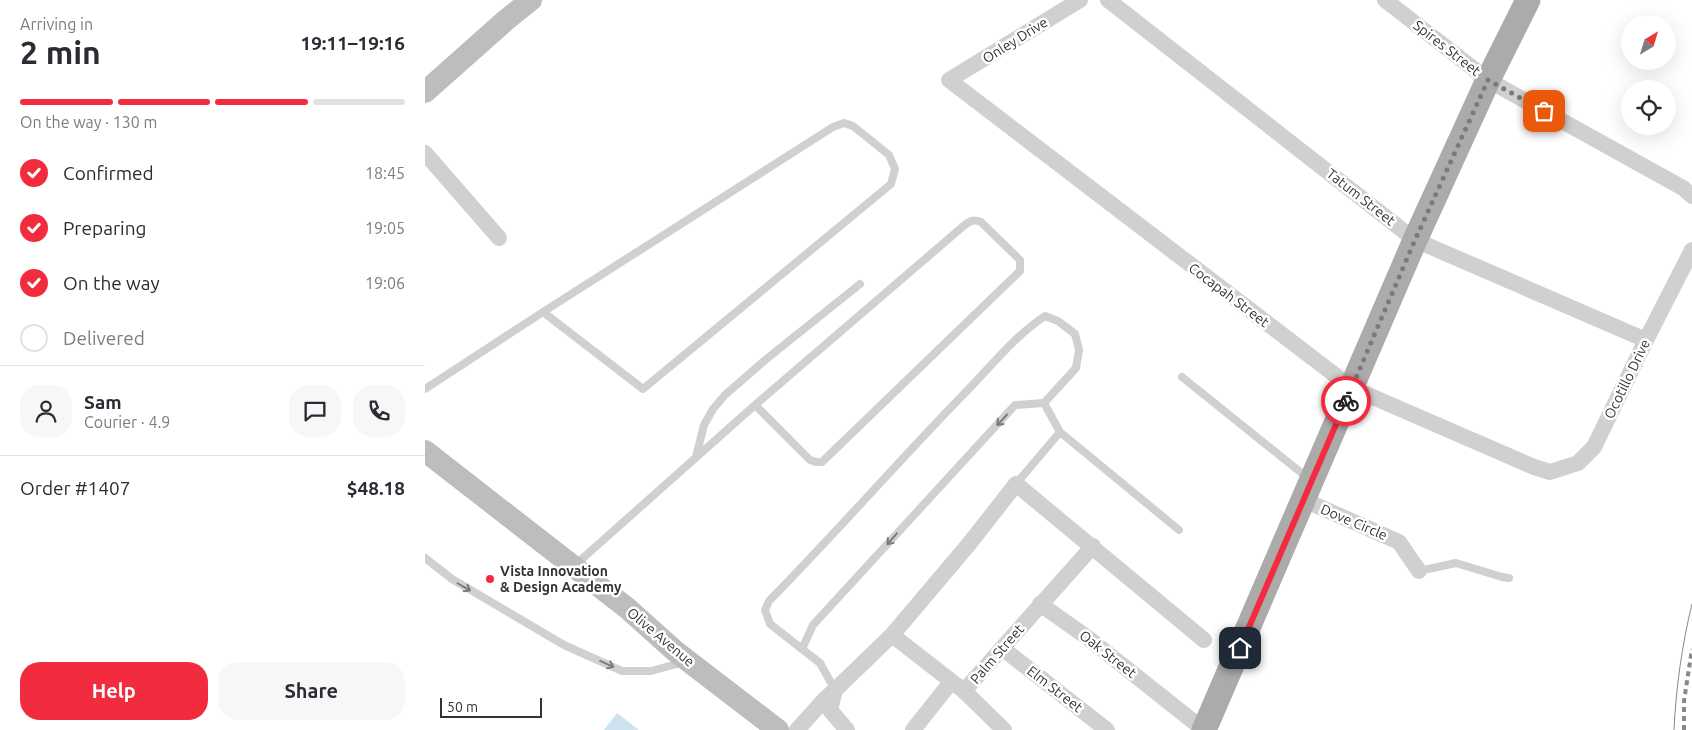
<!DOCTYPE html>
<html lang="en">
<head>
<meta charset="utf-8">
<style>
  body { margin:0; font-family:Ubuntu,sans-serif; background:#f7f7f7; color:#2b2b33; height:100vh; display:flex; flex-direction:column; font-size:19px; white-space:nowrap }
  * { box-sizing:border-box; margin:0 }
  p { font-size:16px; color:#7c7c81 }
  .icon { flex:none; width:28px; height:28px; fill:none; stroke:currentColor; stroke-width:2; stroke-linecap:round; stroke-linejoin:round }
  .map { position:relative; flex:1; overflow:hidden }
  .side { display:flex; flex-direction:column; background:#fff; width:425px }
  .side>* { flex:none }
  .needle { width:32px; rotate:38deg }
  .tools { position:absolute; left:1196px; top:15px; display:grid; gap:10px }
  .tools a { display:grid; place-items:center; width:55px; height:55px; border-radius:50%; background:#fff; box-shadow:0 5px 20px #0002; font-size:25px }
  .scale { position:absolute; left:15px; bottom:12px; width:102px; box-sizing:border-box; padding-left:5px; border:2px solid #333; border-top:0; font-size:14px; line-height:18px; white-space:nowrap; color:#333; -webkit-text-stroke:4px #fff; paint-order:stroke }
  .pin { position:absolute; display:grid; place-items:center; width:42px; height:42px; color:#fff; margin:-21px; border-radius:10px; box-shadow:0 2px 8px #0006 }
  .courier { position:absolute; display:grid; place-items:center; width:50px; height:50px; margin:-25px; border:4px solid #f22c3e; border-radius:50%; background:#fff; color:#222; box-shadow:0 1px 6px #0007 }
  .headline em { font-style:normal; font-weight:700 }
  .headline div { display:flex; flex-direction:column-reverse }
  .headline { display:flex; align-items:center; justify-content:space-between; height:85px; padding:0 20px }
  h1 { font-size:32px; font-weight:700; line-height:38px }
  .bar { display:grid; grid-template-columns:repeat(4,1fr); gap:8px 5px; align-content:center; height:60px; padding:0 20px }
  .bar i { height:6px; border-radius:4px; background:#e1e1e2 }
  .bar .on { background:#f22c3e }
  .bar p { grid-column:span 4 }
  .line { display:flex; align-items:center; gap:12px; padding:0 20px; border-top:1px solid #e1e1e2 }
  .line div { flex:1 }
  .round { display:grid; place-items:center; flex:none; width:52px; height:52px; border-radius:20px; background:#f7f7f7 }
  ol { padding:0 20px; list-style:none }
  li { display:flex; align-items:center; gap:15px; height:55px }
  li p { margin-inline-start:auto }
  li .icon { padding:5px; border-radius:50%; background:#f22c3e; color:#fff; stroke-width:4 }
  li:last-child { color:#7c7c81 }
  li i { width:28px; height:28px; border:2px solid #e1e1e2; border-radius:50% }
  .button { display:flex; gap:10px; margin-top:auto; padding:10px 20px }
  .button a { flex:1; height:58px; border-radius:20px; background:#f22c3e; color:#fff; font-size:20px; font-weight:700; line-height:58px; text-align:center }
  .button a+a { background:#f7f7f7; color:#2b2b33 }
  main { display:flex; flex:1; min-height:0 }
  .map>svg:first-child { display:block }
</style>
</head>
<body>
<main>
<section class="side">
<div class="headline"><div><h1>2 min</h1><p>Arriving in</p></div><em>19:11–19:16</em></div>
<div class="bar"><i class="on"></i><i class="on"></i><i class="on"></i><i></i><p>On the way · 130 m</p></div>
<ol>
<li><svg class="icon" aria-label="check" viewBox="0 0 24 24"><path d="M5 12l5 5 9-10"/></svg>Confirmed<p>18:45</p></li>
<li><svg class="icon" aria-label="check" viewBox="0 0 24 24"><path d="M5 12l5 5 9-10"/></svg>Preparing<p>19:05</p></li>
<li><svg class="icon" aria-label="check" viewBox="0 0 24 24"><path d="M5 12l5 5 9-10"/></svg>On the way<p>19:06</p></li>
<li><i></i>Delivered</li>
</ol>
<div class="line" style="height:90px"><a class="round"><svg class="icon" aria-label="person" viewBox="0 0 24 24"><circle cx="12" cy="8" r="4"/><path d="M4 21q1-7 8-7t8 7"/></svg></a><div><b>Sam</b><p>Courier · 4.9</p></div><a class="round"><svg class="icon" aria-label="chat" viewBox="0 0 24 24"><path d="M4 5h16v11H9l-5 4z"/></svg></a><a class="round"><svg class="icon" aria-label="phone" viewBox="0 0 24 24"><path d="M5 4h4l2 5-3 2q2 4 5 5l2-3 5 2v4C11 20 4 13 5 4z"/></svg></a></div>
<div class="line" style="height:65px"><div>Order #1407</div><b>$48.18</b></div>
<div class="button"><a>Help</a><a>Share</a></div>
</section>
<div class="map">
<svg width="1267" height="730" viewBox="0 0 1267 730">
  <rect width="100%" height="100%" fill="#fff"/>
  <!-- water -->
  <polygon fill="#cde3f0" points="192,713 214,730 179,730"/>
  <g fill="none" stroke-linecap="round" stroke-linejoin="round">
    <!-- lane -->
    <g stroke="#d0d0d0" stroke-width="8">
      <polygon points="419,123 428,126 464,155 470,169 466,184 218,389 118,312 408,127"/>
      <polyline points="757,377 884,479"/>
      <polyline points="0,389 118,312"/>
      <polyline points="271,457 279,425 288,409 300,395 339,361 435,284"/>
      <polyline points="591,484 635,432"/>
      <polyline points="0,558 27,579 139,645 197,671 226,671 259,662"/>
      <path d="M 149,566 L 330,405 L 535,229 C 542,223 547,218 556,222 L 595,260 L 595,271 L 397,462 L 391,462 L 385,460 L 330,405"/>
      <polyline points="994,571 1031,563 1077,577 1084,578"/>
      <polyline points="377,649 388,625 590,405 619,403"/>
      <path d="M 410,690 L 395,663 L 345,624 L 340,610 L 344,601 C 409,535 470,465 535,398 C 562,371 588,337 620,316 L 633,321 L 650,334 L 654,350 L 651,368 L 619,403 L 635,432 L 754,530"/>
    </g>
    <!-- street -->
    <g stroke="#d0d0d0" stroke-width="16">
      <polyline points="655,0 524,80 927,388 1109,467 1125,472 1153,463 1169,447 1221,340 1267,250"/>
      <polyline points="683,0 990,240 1221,340"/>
      <polyline points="960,0 1063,80 1258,188 1267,196"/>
      <polyline points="0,153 74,238"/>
      <polyline points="879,500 974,542 994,571"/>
      <polyline points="615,604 663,638 779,730"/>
      <polyline points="467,635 539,691 579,730"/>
      <polyline points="577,648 682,730"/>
      <polyline points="539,691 668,546"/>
      <polyline points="372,730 398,701 410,690"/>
      <polyline points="422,730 405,710 410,690 467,635 544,544 591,484 779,640"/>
      <polyline points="488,730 526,682"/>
    </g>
    <!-- secondary -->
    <g stroke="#bdbdbd" stroke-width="22">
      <polyline points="0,92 81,20 106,0"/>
      <polyline points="0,451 202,608 250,651 353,730"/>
    </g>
    <!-- primary -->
    <polyline stroke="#ababab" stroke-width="25" points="779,730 990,240 1063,80 1103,0"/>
    <!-- tram -->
    <path stroke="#888" stroke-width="1" d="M 1249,730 C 1251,687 1257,645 1267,604"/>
    <!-- rail -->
    <polyline stroke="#888" stroke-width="4" stroke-dasharray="5 4" stroke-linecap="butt" points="1259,730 1259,701 1267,649"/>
  </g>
  <!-- one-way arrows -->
  <defs><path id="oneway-shaft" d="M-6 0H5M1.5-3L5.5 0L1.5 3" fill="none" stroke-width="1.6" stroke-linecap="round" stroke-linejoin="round" transform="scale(1.25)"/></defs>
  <g stroke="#7a7a7a">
    <use href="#oneway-shaft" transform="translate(577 420) rotate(133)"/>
    <use href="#oneway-shaft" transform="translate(467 539) rotate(131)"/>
    <use href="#oneway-shaft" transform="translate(39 587) rotate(30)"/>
    <use href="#oneway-shaft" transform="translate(182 664) rotate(24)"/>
  </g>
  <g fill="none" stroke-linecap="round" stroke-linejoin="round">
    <!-- done -->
    <polyline stroke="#7a7a7a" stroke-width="5" stroke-dasharray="0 9" points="921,401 990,240 1063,80 1119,111"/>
    <!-- route -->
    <polyline stroke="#f22c3e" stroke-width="6" points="815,648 921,401"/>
  </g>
  <!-- markers -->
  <circle fill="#f22c3e" stroke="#fff" stroke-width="2" cx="65" cy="579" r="5"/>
  <g text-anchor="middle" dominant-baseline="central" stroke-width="5" stroke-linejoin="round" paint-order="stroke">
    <!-- street labels -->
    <g font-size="14" fill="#333" stroke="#fff">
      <text transform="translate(590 40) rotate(-32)">Onley Drive</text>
      <text transform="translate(1022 48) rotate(38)">Spires Street</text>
      <text transform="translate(936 197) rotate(38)">Tatum Street</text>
      <text transform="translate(804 295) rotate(37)">Cocapah Street</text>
      <text transform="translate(1202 379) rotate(-64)">Ocotillo Drive</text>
      <text transform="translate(929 522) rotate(23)">Dove Circle</text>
      <text transform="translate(236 637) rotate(40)">Olive Avenue</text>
      <text transform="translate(572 654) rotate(-49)">Palm Street</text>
      <text transform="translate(683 654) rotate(38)">Oak Street</text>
      <text transform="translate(630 689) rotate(38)">Elm Street</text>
    </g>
    <!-- poi labels -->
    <g font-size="14" font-weight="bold" fill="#333" stroke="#fff" text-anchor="start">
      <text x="75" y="571">Vista Innovation<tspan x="75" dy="16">&amp; Design Academy</tspan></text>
    </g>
  </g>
</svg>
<div class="tools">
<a><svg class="needle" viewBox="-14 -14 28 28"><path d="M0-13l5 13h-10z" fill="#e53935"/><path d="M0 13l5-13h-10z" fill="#7c7c81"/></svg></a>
<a><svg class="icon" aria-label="locate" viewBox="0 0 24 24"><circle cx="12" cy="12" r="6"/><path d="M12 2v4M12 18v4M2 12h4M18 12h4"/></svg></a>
</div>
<div class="scale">50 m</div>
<div class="pin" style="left:1119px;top:111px;background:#ea580c"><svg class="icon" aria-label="bag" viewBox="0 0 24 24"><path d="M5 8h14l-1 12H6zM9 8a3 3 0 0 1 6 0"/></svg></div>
<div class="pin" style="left:815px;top:648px;background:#1f2937"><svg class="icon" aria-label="home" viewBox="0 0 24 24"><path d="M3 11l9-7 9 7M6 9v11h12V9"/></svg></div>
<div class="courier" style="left:921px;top:401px"><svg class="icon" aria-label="bike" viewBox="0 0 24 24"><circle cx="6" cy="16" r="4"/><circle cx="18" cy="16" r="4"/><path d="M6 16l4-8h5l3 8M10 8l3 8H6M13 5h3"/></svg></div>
</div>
</main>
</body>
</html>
